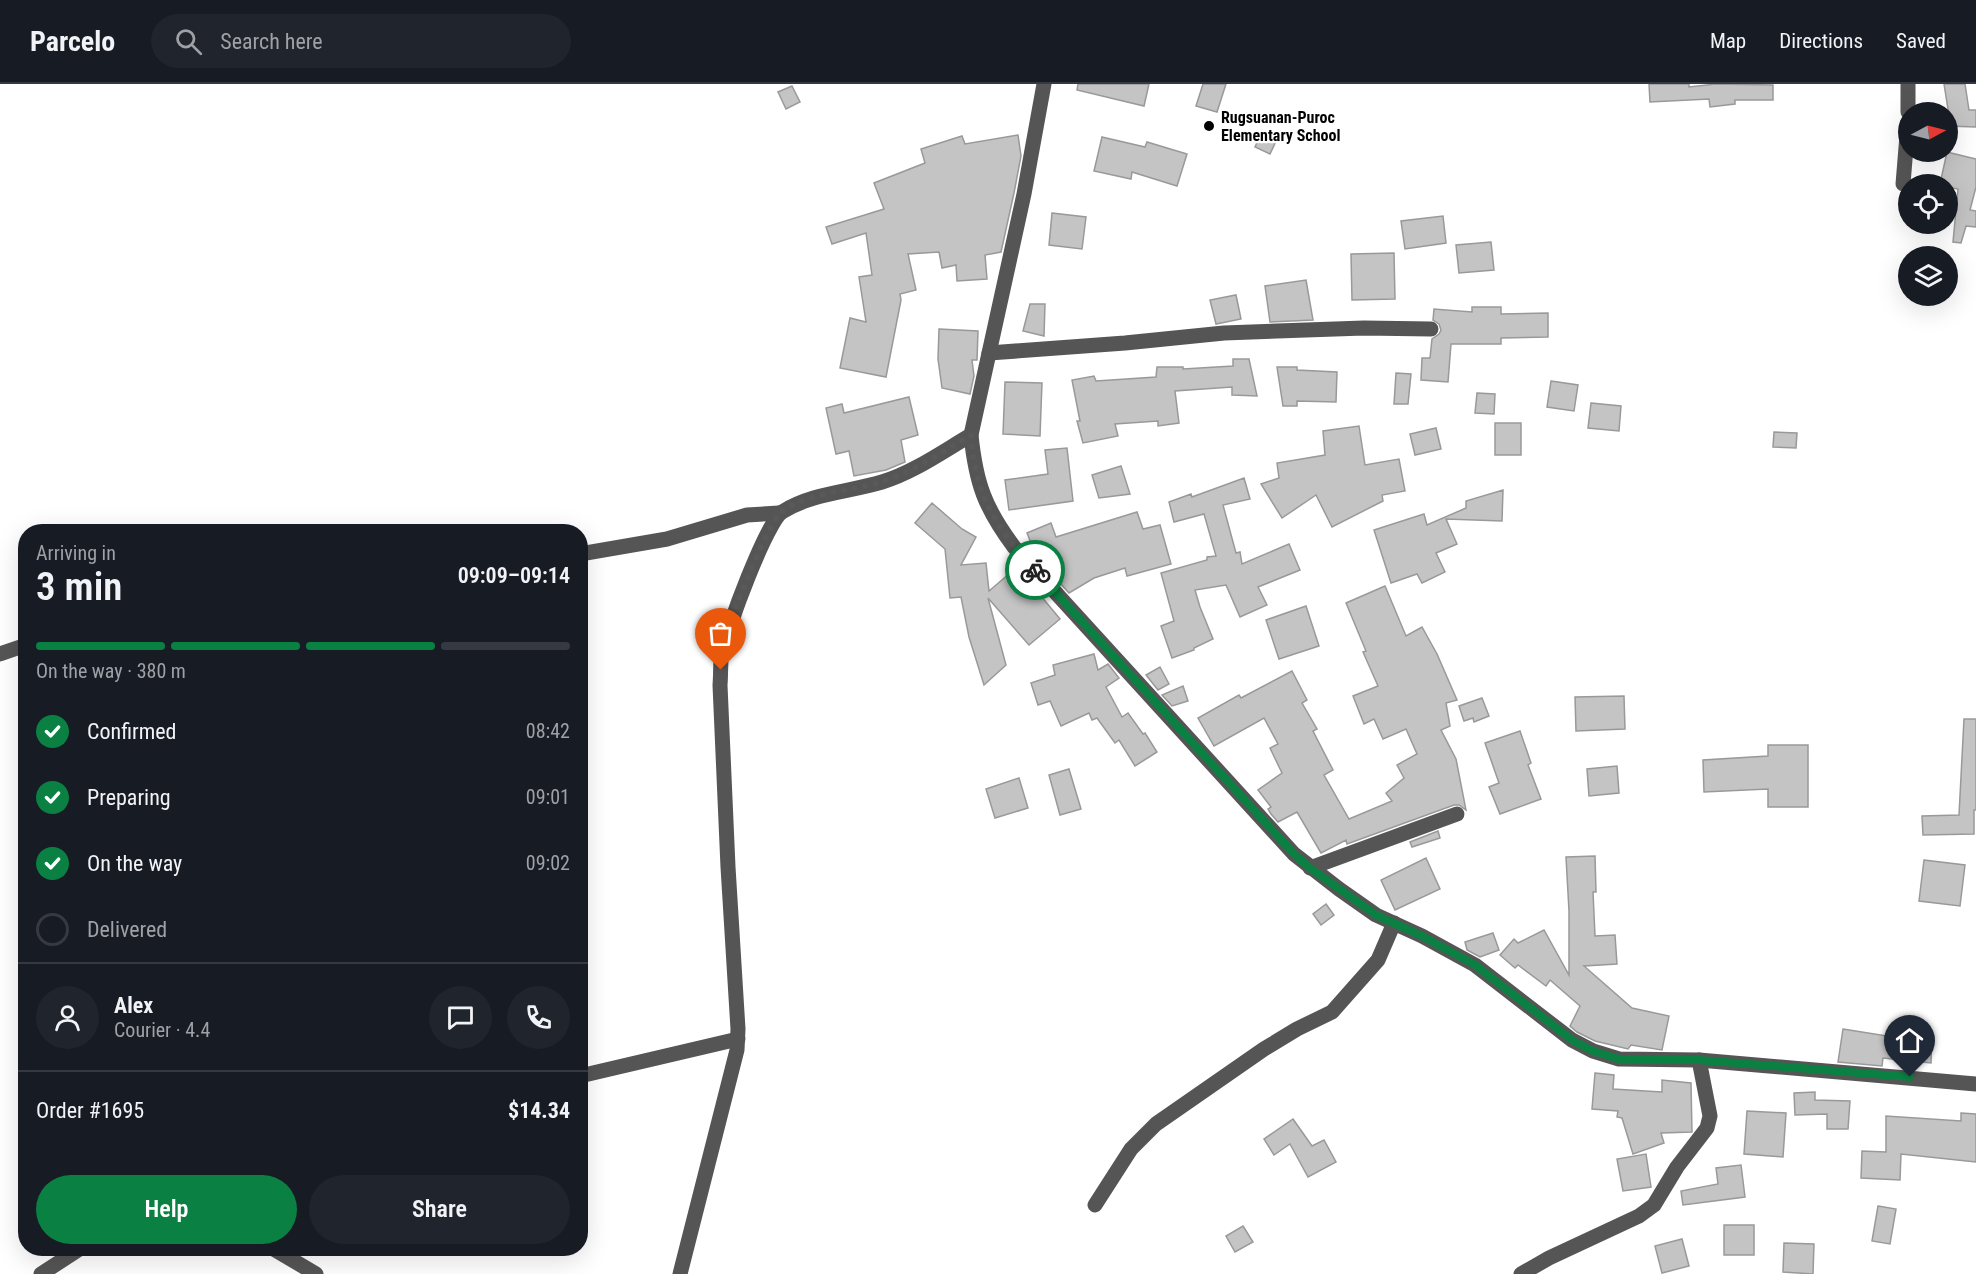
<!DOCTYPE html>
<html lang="en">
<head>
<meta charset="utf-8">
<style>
  body { margin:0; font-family:"Roboto Condensed",sans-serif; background:#20242c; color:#f1f3f6; height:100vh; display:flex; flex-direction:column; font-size:22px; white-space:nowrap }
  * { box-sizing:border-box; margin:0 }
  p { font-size:20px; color:#9ea1a6 }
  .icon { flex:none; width:33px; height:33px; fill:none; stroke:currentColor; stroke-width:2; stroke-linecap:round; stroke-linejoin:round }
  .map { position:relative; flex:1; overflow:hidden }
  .drawer { position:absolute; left:18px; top:440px; width:570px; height:732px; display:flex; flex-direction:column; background:#171b24; border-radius:24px; box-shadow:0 6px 24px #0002 }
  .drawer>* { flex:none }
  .needle { width:39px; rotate:83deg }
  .fabs { position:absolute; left:1898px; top:18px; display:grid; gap:12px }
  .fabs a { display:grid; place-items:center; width:60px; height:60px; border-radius:50%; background:#171b24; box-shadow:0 6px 24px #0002; font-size:30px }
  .pin { position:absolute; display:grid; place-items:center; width:51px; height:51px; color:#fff; margin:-62px -26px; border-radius:50% 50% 50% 0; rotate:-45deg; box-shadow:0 0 6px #0007 }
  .pin .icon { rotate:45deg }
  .courier { position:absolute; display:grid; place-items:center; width:60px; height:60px; margin:-30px; border:4px solid #0b8043; border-radius:50%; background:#fff; color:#222; box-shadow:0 2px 8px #0007 }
  .overview em { font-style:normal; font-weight:600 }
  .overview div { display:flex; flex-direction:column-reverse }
  .overview { display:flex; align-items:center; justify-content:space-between; height:102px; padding:0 18px }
  h1 { font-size:39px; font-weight:600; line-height:45px }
  .bar { display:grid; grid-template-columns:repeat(4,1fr); gap:9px 6px; align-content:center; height:72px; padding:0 18px }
  .bar i { height:8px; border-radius:4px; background:#363941 }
  .bar .active { background:#0b8043 }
  .bar p { grid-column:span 4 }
  .line { display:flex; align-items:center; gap:15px; padding:0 18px; border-top:2px solid #363941 }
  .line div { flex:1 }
  .round { display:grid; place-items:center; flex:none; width:63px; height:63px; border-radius:32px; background:#20242c }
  ol { padding:0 18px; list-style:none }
  li { display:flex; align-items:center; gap:18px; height:66px }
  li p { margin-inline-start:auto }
  li .icon { padding:6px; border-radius:50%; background:#0b8043; color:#fff; stroke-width:4 }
  li:last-child { color:#9ea1a6 }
  li i { width:33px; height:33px; border:3px solid #363941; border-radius:50% }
  .action { display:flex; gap:12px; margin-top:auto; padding:12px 18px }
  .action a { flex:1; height:69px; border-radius:36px; background:#0b8043; color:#fff; font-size:24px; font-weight:600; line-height:69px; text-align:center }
  .action a+a { background:#20242c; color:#f1f3f6 }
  header { display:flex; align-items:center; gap:36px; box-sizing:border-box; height:84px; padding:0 30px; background:#171b24; border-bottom:2px solid #363941 }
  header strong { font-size:28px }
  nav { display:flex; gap:33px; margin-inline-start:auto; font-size:21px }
  .search { width:420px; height:54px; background:#20242c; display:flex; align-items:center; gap:15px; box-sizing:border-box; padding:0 21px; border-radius:33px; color:#9ea1a6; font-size:22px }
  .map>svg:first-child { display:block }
</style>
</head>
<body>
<header>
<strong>Parcelo</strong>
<div class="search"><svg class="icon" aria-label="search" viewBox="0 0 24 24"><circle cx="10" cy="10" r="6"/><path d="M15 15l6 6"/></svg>Search here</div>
<nav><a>Map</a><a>Directions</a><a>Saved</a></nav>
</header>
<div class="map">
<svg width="1976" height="1190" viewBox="0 0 1976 1190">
  <rect width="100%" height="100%" fill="#fff"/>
  <!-- building -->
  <g fill="#c4c4c4" stroke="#999" stroke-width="1.5">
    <polygon points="1078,0 1149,0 1144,22 1077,6"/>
    <polygon points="1203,0 1226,0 1217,28 1196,22"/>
    <polygon points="1649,0 1689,0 1689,3 1716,0 1773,1 1773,16 1735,16 1735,20 1710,23 1709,15 1650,18"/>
    <polygon points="1944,0 1965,0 1969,26 1976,26 1976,43 1947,42 1948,25"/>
    <polygon points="792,2 800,18 786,25 778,8"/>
    <polygon points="1262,48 1277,55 1270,70 1255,63"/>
    <polygon points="1018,51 1021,72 1014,109 1001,168 985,171 987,195 957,197 956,181 942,184 939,168 908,170 916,206 900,210 901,216 886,293 840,284 850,234 866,238 859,193 872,191 866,149 832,160 826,143 884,125 874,99 925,79 921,65 962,52 965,60"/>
    <polygon points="1102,53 1145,63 1147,58 1187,70 1177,102 1132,88 1131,95 1094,87"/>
    <polygon points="1947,68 1976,75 1976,103 1970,126 1976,127 1976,143 1966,142 1961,159 1953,158 1958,105 1947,103 1947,100 1940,100"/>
    <polygon points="1052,129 1086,133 1082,165 1049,161"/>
    <polygon points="1443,132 1446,159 1405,165 1401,137"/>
    <polygon points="1491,158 1494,186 1459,189 1456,161"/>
    <polygon points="1394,169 1395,215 1352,216 1351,170"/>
    <polygon points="1306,196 1313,236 1270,238 1265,202"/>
    <polygon points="1236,211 1241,235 1216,240 1210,216"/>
    <polygon points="1030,220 1045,220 1044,252 1023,247"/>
    <polygon points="1472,223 1501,223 1501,230 1548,229 1548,253 1501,254 1501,260 1451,260 1448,298 1421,296 1422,274 1430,274 1432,255 1439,250 1441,246 1439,240 1433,236 1434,225 1472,228"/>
    <polygon points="939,245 978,247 977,276 972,276 974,292 970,310 942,304 938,275"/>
    <polygon points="1233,275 1249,275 1257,312 1232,311 1232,303 1175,307 1179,339 1158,342 1158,337 1115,340 1118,352 1083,359 1077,337 1080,337 1072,296 1094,292 1096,297 1156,293 1157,283 1183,283 1183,285 1233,282"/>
    <polygon points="1277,283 1297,283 1297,286 1337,288 1336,318 1297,317 1297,322 1283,322"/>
    <polygon points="1396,289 1411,290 1408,320 1394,320"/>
    <polygon points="1551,297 1578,301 1574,327 1547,323"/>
    <polygon points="1005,298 1042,299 1040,352 1003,350"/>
    <polygon points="1477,309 1495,310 1494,330 1475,329"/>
    <polygon points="909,313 918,351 901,356 905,378 886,386 854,392 849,367 836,370 826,324 842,320 844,329"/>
    <polygon points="1591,319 1621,322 1619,347 1588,344"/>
    <rect x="1495" y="339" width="26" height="32"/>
    <polygon points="1359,342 1365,381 1399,375 1405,407 1382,411 1383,417 1332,443 1316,411 1282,434 1261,400 1279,394 1277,379 1325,371 1323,347"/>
    <polygon points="1436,344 1441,365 1415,371 1410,350"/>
    <polygon points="1774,348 1797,349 1796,364 1773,363"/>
    <polygon points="1067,364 1073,417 1009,426 1005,396 1048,390 1045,366"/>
    <polygon points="1121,382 1130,410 1099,414 1092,391"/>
    <polygon points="1244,394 1250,415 1223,421 1236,469 1240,468 1242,480 1289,460 1300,486 1258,503 1267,521 1240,533 1226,501 1195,506 1200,523 1213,555 1194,564 1194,566 1172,574 1161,542 1174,537 1161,489 1207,476 1207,473 1216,472 1204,430 1174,438 1169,418 1191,410 1192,413"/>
    <polygon points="1503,406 1502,437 1446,435 1457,460 1436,469 1445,488 1422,499 1417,490 1391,499 1374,446 1424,430 1427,441 1466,424 1466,417"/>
    <polygon points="932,419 962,445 976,453 961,481 986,479 989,507 1017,483 1060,535 1029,561 988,514 1006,581 984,601 969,553 961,513 950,514 945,465 915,439"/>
    <polygon points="1137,428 1143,445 1160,441 1171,480 1127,492 1125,484 1094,494 1069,509 1050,488 1043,461 1033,464 1027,449 1051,439 1056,453"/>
    <polygon points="1385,502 1406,552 1422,543 1437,570 1457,616 1446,619 1450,642 1441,646 1456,675 1466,726 1459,721 1454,721 1347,760 1346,756 1321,769 1297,728 1278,738 1271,730 1268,725 1271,723 1258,706 1282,689 1270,664 1278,660 1264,634 1214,662 1198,634 1239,611 1241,614 1292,587 1307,616 1302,619 1317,645 1313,647 1333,686 1324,691 1349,735 1392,717 1386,709 1404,694 1397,681 1417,670 1406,645 1383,655 1374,635 1364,640 1353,612 1378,602 1363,568 1366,567 1346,519"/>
    <polygon points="1306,522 1319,562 1279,575 1266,536"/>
    <polygon points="1094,570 1098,586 1108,580 1119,594 1106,603 1122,633 1128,629 1143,650 1145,649 1157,668 1135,682 1119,656 1115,659 1097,634 1092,636 1089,629 1061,642 1050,617 1038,621 1031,599 1055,591 1053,581"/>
    <polygon points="1160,583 1169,600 1158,606 1146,591"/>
    <polygon points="1183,602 1188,617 1172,622 1162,611"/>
    <polygon points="1624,612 1625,645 1576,647 1575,613"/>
    <polygon points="1482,614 1489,632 1474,638 1473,634 1464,637 1459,622"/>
    <polygon points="1964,635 1976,635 1976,726 1974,726 1974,750 1923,751 1922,732 1959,731"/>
    <polygon points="1520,647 1531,679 1528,681 1541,715 1500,730 1489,703 1499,699 1485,659"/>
    <polygon points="1768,661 1808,661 1808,723 1768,723 1768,705 1704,708 1703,676 1768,672"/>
    <polygon points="1617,682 1619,709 1589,712 1587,685"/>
    <polygon points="1069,685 1081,725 1060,731 1049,691"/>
    <polygon points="1019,694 1028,724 995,734 986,705"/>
    <polygon points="1438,747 1440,754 1412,763 1410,758"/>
    <polygon points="1595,772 1596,808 1593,808 1595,852 1615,851 1617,880 1584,882 1632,924 1669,932 1662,966 1631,961 1628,965 1595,957 1577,948 1570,942 1580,922 1550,896 1546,902 1518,881 1515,884 1500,871 1514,855 1518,859 1544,846 1569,891 1569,827 1566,773"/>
    <polygon points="1426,774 1440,805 1395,826 1381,796"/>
    <polygon points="1924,776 1965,781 1960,822 1919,817"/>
    <polygon points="1326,820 1334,831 1321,841 1313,830"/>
    <polygon points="1493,849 1499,866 1480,873 1467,866 1465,858"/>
    <polygon points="1843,945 1893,953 1894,945 1932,948 1931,979 1883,974 1882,982 1838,978"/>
    <polygon points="1595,989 1614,991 1613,1005 1662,1008 1662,996 1691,999 1692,1048 1661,1049 1664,1059 1633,1070 1622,1034 1617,1033 1618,1027 1592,1025"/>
    <polygon points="1815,1008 1815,1016 1850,1017 1848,1045 1827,1045 1827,1030 1795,1031 1794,1009"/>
    <polygon points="1747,1027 1786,1029 1783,1073 1744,1070"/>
    <polygon points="1961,1029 1976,1030 1976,1078 1901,1070 1900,1096 1861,1094 1862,1067 1886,1068 1886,1032 1961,1037"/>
    <polygon points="1293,1035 1312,1062 1324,1056 1336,1078 1308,1093 1290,1060 1274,1071 1264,1055"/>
    <polygon points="1646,1070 1651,1103 1623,1107 1617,1075"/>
    <polygon points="1741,1081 1745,1113 1683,1121 1681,1107 1718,1100 1716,1084"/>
    <polygon points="1878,1122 1896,1125 1890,1160 1872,1157"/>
    <rect x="1724" y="1141" width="30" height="30"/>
    <polygon points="1243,1142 1253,1158 1235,1168 1226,1152"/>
    <polygon points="1682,1155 1689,1182 1662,1189 1655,1162"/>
    <polygon points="1784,1159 1814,1160 1813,1190 1783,1188"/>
  </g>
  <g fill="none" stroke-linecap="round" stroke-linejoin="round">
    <!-- minor -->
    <g stroke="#555" stroke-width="15">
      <path d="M 1044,0 L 1024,110 L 971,351 C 976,400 985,424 1014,463 L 1294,770 L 1339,805 L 1376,831 L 1422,852 L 1475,881 L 1572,956 L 1593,967 L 1619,975 L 1699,976 L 1976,1000"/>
      <polyline points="1908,0 1908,28"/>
      <polyline points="1903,100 1908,39"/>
      <polyline points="989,269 1125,259 1224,249 1364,244 1431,245"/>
      <polyline points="580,470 667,455 747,431 779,429"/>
      <polyline points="0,570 26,561"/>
      <polyline points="1310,784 1457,730"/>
      <polyline points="580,992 738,955"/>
      <polyline points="1095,1121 1131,1065 1156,1040 1264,965 1297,945 1332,928 1378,876 1394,839"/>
      <polyline points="272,1164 316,1190"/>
      <polyline points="41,1190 81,1164"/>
      <path d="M 680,1190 L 737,966 L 738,945 L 728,783 L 720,601 C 721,590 720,579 722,569 C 726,547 767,437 782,428 C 812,409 849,408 882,398 C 914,388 942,368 971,351"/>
      <polyline points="1521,1190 1549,1174 1639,1132 1654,1121 1677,1083 1707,1044 1710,1032 1699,976"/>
    </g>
  </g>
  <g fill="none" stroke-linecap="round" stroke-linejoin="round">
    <!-- done -->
    <path stroke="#595959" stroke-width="6" stroke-dasharray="0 10.8" d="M 721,586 C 722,570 724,555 729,541 C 734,524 770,437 781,428 C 805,409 851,407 881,398 C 913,388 942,368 971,351 C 976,413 994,441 1035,486"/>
    <!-- route -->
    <polyline stroke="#0b8043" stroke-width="8" points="1035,486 1232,702 1294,770 1310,784 1376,831 1422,852 1475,881 1572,956 1593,967 1619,975 1699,976 1910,993"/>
  </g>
  <!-- markers -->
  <circle fill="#000" stroke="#fff" stroke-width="2" cx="1209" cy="42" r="6"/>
  <g text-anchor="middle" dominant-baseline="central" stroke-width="4.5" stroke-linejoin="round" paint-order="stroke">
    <!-- poi labels -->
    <g font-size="16" font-weight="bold" fill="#000" stroke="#fff" text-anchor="start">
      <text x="1221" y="33">Rugsuanan-Puroc<tspan x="1221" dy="18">Elementary School</tspan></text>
    </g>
  </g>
</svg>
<div class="fabs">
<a><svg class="needle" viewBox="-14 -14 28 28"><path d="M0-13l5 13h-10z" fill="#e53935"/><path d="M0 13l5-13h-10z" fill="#9ea1a6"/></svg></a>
<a><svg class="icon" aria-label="locate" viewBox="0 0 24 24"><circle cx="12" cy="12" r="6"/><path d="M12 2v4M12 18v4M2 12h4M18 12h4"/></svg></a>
<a><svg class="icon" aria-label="layers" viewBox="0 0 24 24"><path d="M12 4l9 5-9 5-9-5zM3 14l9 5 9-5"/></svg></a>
</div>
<div class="pin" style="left:721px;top:586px;background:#ea580c"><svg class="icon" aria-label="bag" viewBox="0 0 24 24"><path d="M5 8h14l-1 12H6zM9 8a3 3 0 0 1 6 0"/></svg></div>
<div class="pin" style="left:1910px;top:993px;background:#1f2937"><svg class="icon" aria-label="home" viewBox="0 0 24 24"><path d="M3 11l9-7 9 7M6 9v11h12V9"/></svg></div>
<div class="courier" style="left:1035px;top:486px"><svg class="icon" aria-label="bike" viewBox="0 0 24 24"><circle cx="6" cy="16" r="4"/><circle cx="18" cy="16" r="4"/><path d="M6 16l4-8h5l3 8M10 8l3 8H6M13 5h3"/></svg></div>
<section class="drawer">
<div class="overview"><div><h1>3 min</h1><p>Arriving in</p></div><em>09:09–09:14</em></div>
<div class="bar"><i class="active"></i><i class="active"></i><i class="active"></i><i></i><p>On the way · 380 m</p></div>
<ol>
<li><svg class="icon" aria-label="check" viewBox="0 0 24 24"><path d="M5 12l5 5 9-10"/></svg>Confirmed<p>08:42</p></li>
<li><svg class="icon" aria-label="check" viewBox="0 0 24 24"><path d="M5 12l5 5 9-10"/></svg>Preparing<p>09:01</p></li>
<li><svg class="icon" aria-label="check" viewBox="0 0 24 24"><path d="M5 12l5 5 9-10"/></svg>On the way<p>09:02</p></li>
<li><i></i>Delivered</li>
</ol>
<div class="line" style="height:108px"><a class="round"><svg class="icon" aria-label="person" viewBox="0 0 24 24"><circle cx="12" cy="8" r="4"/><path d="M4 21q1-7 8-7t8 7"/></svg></a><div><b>Alex</b><p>Courier · 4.4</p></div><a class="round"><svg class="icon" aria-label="chat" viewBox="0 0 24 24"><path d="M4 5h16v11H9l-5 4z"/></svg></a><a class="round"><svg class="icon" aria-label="phone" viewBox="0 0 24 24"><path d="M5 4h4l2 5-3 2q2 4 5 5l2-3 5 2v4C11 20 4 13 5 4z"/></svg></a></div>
<div class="line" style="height:78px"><div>Order #1695</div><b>$14.34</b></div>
<div class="action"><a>Help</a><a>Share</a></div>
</section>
</div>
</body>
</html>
